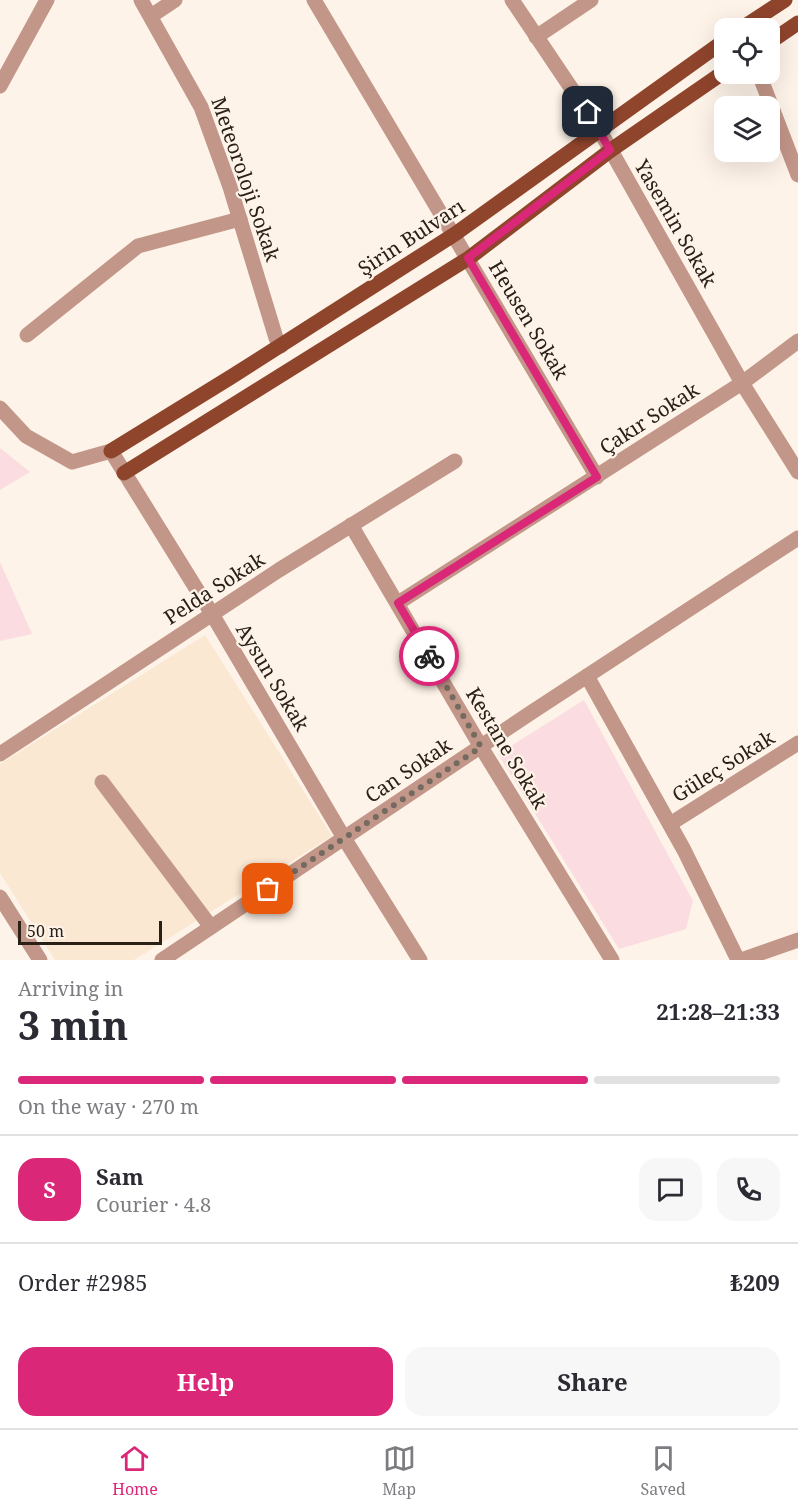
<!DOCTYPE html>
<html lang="en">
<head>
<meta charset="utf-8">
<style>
  body { margin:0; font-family:"Noto Serif",serif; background:#f7f7f7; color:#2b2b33; height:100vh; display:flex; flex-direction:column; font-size:22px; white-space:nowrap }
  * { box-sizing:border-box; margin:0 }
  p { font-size:20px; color:#7c7c81 }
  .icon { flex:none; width:33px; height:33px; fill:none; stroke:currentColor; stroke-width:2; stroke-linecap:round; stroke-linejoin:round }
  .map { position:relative; height:960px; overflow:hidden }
  .drawer { display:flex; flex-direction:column; background:#fff; flex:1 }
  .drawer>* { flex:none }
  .tools { position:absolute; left:714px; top:18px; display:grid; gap:12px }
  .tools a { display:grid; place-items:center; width:66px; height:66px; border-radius:12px; background:#fff; box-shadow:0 6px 24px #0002; font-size:30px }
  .scale { position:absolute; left:18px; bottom:15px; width:144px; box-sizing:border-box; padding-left:6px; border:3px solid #2a2016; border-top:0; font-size:16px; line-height:21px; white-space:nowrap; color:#2a2016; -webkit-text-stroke:4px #fef3e8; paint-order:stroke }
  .pin { position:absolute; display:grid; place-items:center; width:51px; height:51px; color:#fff; margin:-26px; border-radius:12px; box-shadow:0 3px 9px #0006 }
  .courier { position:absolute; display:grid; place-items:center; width:60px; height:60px; margin:-30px; border:4px solid #db2777; border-radius:50%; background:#fff; color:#222; box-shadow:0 2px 8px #0007 }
  .head em { font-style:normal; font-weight:700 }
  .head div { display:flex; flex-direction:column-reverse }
  .head { display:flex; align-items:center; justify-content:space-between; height:102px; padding:0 18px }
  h1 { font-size:39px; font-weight:700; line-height:45px }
  .bar { display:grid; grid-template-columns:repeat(4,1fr); gap:9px 6px; align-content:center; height:72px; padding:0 18px }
  .bar i { height:8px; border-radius:4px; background:#e1e1e2 }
  .bar .on { background:#db2777 }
  .bar p { grid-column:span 4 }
  .line { display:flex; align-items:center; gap:15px; padding:0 18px; border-top:2px solid #e1e1e2 }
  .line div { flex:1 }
  .round { display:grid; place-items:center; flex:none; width:63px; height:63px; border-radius:18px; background:#f7f7f7 }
  .action { display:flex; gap:12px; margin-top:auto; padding:12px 18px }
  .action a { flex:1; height:69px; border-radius:18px; background:#db2777; color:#fff; font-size:24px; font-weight:700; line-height:69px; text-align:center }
  .action a+a { background:#f7f7f7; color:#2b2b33 }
  .tabs { display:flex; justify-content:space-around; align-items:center; height:84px; border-top:2px solid #e1e1e2; background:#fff; font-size:16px; color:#7c7c81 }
  .tabs a { display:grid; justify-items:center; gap:3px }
  .tabs .on { color:#db2777 }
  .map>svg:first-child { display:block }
</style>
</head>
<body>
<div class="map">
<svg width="798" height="960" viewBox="0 0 798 960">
  <rect width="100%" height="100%" fill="#fef3e8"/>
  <!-- built -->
  <polygon fill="#fbe8d3" points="205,635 332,836 134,960 55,960 0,873 0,764"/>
  <!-- green -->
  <g fill="#fbdce1">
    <polygon points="0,448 30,472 0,490"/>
    <polygon points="0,562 32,634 0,641"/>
    <polygon points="584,700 693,901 686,929 619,949 498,754"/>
  </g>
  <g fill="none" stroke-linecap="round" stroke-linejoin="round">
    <!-- minor -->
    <g stroke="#c29688" stroke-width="15">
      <polyline points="141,0 201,107 230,187 276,338 281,346"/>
      <polyline points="314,0 597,477"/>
      <polyline points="512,0 600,131 742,383 798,472"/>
      <polyline points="151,16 175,0"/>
      <polyline points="536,37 591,0"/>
      <polyline points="759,74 798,175"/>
      <polyline points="0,86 47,0"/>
      <polyline points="27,335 138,246 240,219"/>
      <polyline points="0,408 26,436 72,462 111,451 212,614 344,838 420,960"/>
      <polyline points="351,525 481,747 612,960"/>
      <polyline points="398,603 742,383 798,341"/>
      <polyline points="587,676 684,850 738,960"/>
      <polyline points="0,754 279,570 455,461"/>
      <polyline points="102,782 211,927"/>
      <polyline points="670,824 798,743"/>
      <polyline points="0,897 40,960"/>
      <polyline points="162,960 532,712 798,538"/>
      <polyline points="741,960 798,940"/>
    </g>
    <!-- major -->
    <g stroke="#8f442c" stroke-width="15">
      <polyline points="742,28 785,0"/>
      <polyline points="770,42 798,23"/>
      <polyline points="111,451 231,377 455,234 724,41"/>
      <polyline points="124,473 469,258 611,150 724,72"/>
    </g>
  </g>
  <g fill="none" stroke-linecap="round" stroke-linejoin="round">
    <!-- done -->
    <polyline stroke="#746a60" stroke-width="6" stroke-dasharray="0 10.8" points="268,889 481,747 429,656"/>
    <!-- route -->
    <polyline stroke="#db2777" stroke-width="8" points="429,656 398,603 597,477 468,258 610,150 588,112"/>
  </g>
  <g text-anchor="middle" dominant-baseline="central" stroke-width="4.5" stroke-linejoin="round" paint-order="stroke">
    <!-- street labels -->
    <g font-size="20" fill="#2a2016" stroke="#fef3e8">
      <text transform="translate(246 179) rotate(71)">Meteoroloji Sokak</text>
      <text transform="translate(676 223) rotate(60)">Yasemin Sokak</text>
      <text transform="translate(411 237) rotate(-33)">Şirin Bulvarı</text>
      <text transform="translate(529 320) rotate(59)">Heusen Sokak</text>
      <text transform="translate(649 418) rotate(-33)">Çakır Sokak</text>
      <text transform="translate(214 588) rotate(-33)">Pelda Sokak</text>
      <text transform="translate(273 677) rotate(59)">Aysun Sokak</text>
      <text transform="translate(507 748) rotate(59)">Kestane Sokak</text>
      <text transform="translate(723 766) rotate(-32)">Güleç Sokak</text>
      <text transform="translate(408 770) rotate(-34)">Can Sokak</text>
    </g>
  </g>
</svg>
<div class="tools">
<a><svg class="icon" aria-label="locate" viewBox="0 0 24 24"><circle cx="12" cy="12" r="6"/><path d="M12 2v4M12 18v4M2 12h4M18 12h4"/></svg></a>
<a><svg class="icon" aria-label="layers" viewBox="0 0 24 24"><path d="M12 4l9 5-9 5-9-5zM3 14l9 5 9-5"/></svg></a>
</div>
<div class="scale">50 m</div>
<div class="pin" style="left:268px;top:889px;background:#ea580c"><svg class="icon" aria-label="bag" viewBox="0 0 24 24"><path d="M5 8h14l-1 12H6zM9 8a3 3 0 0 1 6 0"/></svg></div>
<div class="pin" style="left:588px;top:112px;background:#1f2937"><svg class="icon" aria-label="home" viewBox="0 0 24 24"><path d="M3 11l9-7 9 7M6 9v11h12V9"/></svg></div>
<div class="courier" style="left:429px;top:656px"><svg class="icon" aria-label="bike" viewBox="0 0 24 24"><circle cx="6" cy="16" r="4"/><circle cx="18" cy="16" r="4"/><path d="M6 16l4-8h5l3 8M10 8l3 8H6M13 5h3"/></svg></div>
</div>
<section class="drawer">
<div class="head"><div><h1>3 min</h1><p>Arriving in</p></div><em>21:28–21:33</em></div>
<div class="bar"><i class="on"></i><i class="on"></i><i class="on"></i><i></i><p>On the way · 270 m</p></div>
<div class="line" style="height:108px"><b class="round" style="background:#db2777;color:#fff">S</b><div><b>Sam</b><p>Courier · 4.8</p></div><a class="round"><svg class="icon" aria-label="chat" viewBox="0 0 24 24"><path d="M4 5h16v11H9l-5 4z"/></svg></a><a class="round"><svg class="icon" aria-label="phone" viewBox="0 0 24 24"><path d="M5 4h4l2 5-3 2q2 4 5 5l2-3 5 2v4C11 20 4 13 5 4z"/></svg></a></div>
<div class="line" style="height:78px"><div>Order #2985</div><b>₺209</b></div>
<div class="action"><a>Help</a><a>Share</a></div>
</section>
<nav class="tabs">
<a class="on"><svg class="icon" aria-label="home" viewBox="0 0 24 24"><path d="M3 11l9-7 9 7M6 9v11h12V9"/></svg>Home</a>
<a><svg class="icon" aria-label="map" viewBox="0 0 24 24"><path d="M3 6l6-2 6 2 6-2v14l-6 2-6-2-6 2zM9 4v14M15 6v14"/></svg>Map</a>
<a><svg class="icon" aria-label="saved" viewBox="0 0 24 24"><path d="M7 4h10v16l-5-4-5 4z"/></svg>Saved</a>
</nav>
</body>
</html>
